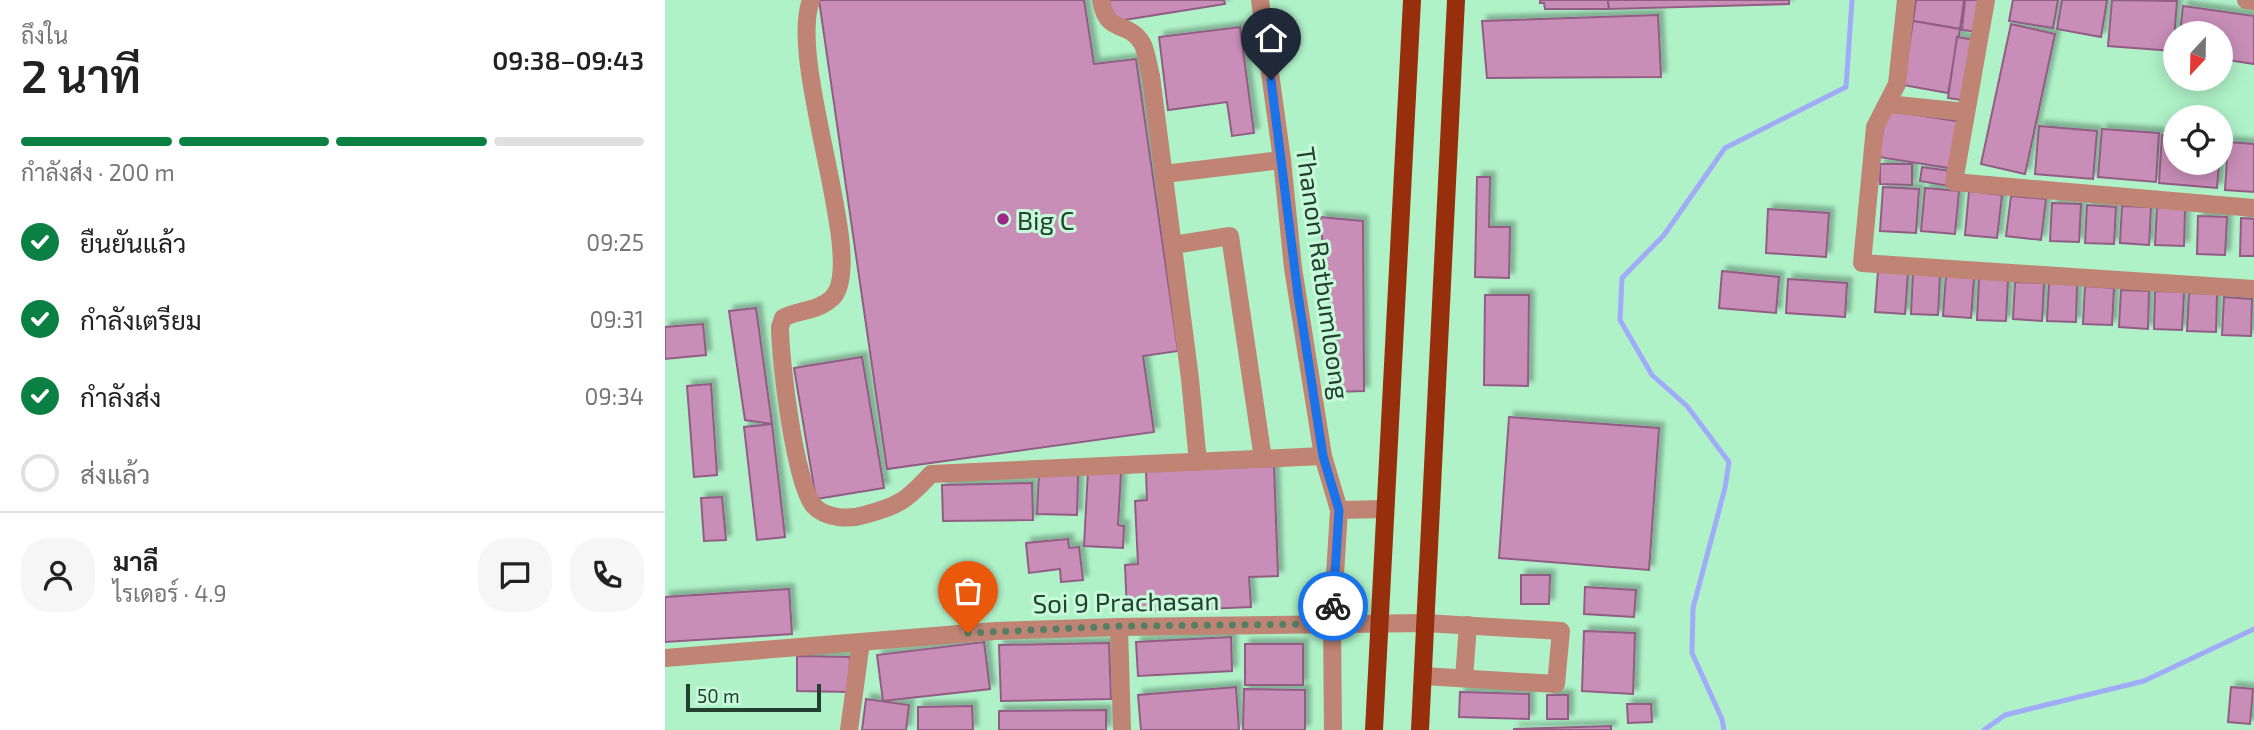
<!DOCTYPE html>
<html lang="th">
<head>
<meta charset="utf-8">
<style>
  body { margin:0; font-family:"Exo 2",Sarabun,sans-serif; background:#f6f6f6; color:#222; height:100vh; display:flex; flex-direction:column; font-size:26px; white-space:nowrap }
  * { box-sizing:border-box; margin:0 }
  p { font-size:23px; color:#767676 }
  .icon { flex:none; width:38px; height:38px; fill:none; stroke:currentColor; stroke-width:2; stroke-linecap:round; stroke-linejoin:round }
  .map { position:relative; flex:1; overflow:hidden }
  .drawer { display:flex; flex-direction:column; background:#fff; width:665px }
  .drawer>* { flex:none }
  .needle { width:46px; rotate:202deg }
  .controls { position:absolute; left:1498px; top:21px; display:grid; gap:14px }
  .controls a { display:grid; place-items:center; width:70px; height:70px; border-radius:50%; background:#fff; box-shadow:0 4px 18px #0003; font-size:35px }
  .scale { position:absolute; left:21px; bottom:18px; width:135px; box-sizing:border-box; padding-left:7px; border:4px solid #243f2f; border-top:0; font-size:19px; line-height:24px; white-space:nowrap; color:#243f2f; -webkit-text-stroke:5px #c7fcda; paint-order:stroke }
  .pin { position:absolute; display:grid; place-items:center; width:60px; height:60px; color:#fff; margin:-72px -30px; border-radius:50% 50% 50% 0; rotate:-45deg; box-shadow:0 0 7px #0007 }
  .pin .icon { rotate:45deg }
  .courier { position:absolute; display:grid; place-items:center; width:70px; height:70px; margin:-35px; border:5px solid #1a73e8; border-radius:50%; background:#fff; color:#222; box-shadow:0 2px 9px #0007 }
  .head em { font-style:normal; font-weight:600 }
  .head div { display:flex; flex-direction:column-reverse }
  .head { display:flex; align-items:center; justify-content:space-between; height:119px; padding:0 21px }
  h1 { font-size:46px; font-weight:600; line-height:52px }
  .bar { display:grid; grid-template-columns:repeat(4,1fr); gap:10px 7px; align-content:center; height:84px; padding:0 21px }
  .bar i { height:9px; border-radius:5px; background:#e0e0e0 }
  .bar .on { background:#0b8043 }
  .bar p { grid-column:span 4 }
  .line { display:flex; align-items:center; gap:18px; padding:0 21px; border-top:2px solid #e0e0e0 }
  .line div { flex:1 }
  .round { display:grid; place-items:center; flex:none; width:74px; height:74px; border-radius:28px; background:#f6f6f6 }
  ol { padding:0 21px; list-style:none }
  li { display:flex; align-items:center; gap:21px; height:77px }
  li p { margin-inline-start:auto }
  li .icon { padding:7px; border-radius:50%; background:#0b8043; color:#fff; stroke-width:4 }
  li:last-child { color:#767676 }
  li i { width:38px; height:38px; border:4px solid #e0e0e0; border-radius:50% }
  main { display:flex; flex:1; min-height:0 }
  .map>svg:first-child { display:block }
</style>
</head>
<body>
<main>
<section class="drawer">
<div class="head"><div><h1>2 นาที</h1><p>ถึงใน</p></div><em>09:38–09:43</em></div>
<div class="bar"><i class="on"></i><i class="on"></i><i class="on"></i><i></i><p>กำลังส่ง · 200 m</p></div>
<ol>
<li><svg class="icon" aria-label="check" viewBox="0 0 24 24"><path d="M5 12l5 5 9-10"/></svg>ยืนยันแล้ว<p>09:25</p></li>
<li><svg class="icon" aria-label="check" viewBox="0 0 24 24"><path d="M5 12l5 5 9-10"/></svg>กำลังเตรียม<p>09:31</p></li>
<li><svg class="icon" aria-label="check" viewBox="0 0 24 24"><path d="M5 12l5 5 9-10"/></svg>กำลังส่ง<p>09:34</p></li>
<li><i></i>ส่งแล้ว</li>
</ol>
<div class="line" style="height:126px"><a class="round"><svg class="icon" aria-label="person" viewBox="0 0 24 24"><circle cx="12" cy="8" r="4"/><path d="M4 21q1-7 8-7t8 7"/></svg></a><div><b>มาลี</b><p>ไรเดอร์ · 4.9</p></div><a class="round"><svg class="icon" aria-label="chat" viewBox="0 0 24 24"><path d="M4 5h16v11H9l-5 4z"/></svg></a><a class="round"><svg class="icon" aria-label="phone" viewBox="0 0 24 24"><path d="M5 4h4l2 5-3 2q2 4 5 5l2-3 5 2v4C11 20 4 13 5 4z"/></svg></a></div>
</section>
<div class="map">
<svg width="1589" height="730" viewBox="0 0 1589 730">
  <defs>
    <filter id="shadow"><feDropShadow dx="5" dy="-5" stdDeviation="2" flood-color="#0004"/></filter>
  </defs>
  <rect width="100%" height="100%" fill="#aff2c8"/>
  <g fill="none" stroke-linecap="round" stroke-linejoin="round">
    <!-- stream -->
    <g stroke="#a1acf9" stroke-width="5">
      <polyline points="1059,730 1057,719 1027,653 1028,608 1060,488 1064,462 1022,406 987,375 955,320 957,278 999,235 1060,148 1181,87 1187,0"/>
      <polyline points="1319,730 1340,715 1479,681 1589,629"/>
    </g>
  </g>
  <!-- building -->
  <g fill="#c88eb8" stroke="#925d84" stroke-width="2" filter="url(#shadow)">
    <polygon points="154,0 419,0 429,64 471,59 513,351 478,356 489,432 222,469"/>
    <polygon points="443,0 559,0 560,4 446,22"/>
    <polygon points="875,0 943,0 944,9 880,9 879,3 875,3"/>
    <polygon points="943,0 1124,0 1124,4 944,9"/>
    <polygon points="1251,0 1299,0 1295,29 1248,21"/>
    <polygon points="1300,0 1318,0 1315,32 1297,30"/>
    <polygon points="1348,0 1393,0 1388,28 1344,21"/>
    <polygon points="1397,0 1442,0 1436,37 1392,29"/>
    <polygon points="1447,0 1512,1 1508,51 1443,46"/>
    <polygon points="1518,6 1589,16 1589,64 1556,59 1556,33 1515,33"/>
    <polygon points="993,15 996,77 822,78 817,21"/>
    <polygon points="1248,21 1295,29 1283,93 1238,85"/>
    <polygon points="1346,24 1390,34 1360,174 1316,164"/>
    <polygon points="575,27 589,133 567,136 562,102 503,110 494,37"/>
    <polygon points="1292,37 1311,40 1303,101 1283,98"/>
    <polygon points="1221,110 1297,122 1290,169 1214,157"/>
    <polygon points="1374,126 1432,131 1428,179 1370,174"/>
    <polygon points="1437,129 1494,133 1491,182 1433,177"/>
    <polygon points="1497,135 1510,136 1510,163 1554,163 1552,188 1494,183"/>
    <polygon points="1563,142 1589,144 1589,192 1560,190"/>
    <polygon points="1215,164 1247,164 1247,185 1215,184"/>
    <polygon points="1257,167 1286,171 1284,186 1255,181"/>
    <polygon points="812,177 825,177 824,227 845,227 844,278 810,277"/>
    <polygon points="1218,187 1254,189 1251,233 1215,231"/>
    <polygon points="1260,188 1294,191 1290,234 1256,231"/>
    <polygon points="1304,191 1337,195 1332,238 1300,235"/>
    <polygon points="1346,196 1381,199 1376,240 1341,236"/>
    <polygon points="1387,203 1416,204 1414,242 1385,241"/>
    <polygon points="1422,205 1451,207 1449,244 1420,243"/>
    <polygon points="1457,206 1486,207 1484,245 1455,243"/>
    <polygon points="1492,207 1520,208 1519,246 1490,245"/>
    <polygon points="1103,209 1164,213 1161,257 1101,253"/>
    <polygon points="1533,216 1562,217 1560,255 1532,254"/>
    <polygon points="655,217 698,221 699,391 668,392 663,298"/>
    <polygon points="1576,218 1589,219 1589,256 1575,256"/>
    <polygon points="1057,271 1114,277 1111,313 1054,308"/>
    <polygon points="1213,271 1243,273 1240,314 1210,312"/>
    <polygon points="1248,273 1275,274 1273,315 1246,314"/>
    <polygon points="1281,276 1309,278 1306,318 1278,316"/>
    <polygon points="1314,278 1343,279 1341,321 1312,320"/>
    <polygon points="1123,279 1182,283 1180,317 1121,313"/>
    <polygon points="1350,282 1379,283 1377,321 1348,319"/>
    <polygon points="1384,283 1412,285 1411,322 1382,321"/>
    <polygon points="1420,286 1449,288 1447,325 1418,324"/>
    <polygon points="1456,290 1484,291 1483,329 1454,327"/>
    <polygon points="1490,291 1519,292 1517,330 1489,329"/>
    <polygon points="1524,293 1552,294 1551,332 1522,331"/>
    <polygon points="820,295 864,295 863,386 819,385"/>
    <polygon points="1559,297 1587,299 1586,336 1557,335"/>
    <polygon points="91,308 107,424 80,420 64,311"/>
    <polygon points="38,324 41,355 0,359 0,327"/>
    <polygon points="197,357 219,488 151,499 129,368"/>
    <polygon points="46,384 52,475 29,477 22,386"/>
    <polygon points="844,417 994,428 984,570 834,558"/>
    <polygon points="107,424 120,537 92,540 79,427"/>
    <polygon points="609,466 613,576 584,577 586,607 462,612 460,565 473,564 470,501 482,500 481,471"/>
    <polygon points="423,471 456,473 453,525 459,526 458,548 419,546"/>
    <polygon points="374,473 413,475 412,515 372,514"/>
    <polygon points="367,483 368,520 278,521 277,485"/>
    <polygon points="57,497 61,540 39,541 36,498"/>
    <polygon points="403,539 404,548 414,547 418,580 396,582 395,569 364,573 361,543"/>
    <polygon points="856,575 885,575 884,604 856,604"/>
    <polygon points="920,587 971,590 969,617 919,614"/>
    <polygon points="124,589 127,634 0,642 0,597"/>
    <polygon points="919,631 970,633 968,694 917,691"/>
    <polygon points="566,637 567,671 473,676 471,642"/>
    <polygon points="319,642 325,689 218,701 212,655"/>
    <polygon points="444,643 446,699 336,701 334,645"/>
    <rect x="580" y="644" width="58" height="41"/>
    <polygon points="132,656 185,657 184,692 132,691"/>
    <polygon points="571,687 574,730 476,730 473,695"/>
    <polygon points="1566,687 1588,689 1585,724 1563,722"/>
    <polygon points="579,689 640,690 640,730 578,730"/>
    <polygon points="795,692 864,694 864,719 794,717"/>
    <rect x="882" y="695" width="21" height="24"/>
    <polygon points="201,699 244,705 241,730 197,730"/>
    <polygon points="962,704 986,704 987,722 963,723"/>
    <polygon points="307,706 308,730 253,730 253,707"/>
    <polygon points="441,710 441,730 334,730 334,711"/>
    <polygon points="946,726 946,730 849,730 849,729"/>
  </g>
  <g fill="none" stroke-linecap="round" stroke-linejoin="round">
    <!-- minor -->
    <g stroke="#bf8473" stroke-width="18">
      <path d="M 146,0 C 122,64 204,264 167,298 C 154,311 133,310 118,318 L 115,327 C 115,359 130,485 149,506 C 160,518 184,520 199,515 C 234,506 242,500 266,474 L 658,456"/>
      <path d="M 436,0 C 442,36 462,19 477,43 C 482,52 483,66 486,76 L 525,379 L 533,462"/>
      <polyline points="595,0 617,160 628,268 658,456 674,510 667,624 668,730"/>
      <polyline points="1241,0 1232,84 1210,127 1197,263 1589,289"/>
      <polyline points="1321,0 1289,182 1589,208"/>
      <polyline points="1581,0 1589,1"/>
      <polyline points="1222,104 1301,112"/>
      <polyline points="499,174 617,160"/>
      <polyline points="508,245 565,236 598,459"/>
      <polyline points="674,510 720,509"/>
      <polyline points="454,627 457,730"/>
      <polyline points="0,658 330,631 454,627 760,623 896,631 891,684 758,676"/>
      <polyline points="799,678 803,625"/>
      <polyline points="184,730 196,642"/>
    </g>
    <!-- major -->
    <g stroke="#972f0c" stroke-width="18">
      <polyline points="709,730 747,0"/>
      <polyline points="755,730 791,0"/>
    </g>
  </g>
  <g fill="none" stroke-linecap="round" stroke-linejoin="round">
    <!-- done -->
    <polyline stroke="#557e65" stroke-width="7" stroke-dasharray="0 12.6" points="303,633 454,626 667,624 668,606"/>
    <!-- route -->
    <polyline stroke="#1a73e8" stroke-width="9" points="606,80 633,295 658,456 674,510 668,606"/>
  </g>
  <!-- markers -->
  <circle fill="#9c2986" stroke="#c7fcda" stroke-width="2.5" cx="338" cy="219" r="7"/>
  <g text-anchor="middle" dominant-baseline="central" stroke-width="6" stroke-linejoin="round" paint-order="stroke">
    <!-- poi labels -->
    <g font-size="26" fill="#243f2f" stroke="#c7fcda" text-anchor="start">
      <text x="352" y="219">Big C</text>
    </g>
    <!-- street labels -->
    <g font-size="26" fill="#243f2f" stroke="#c7fcda">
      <text transform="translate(659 273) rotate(82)">Thanon Ratbumloong</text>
      <text transform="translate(461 601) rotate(-1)">Soi 9 Prachasan</text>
    </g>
  </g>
</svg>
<div class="controls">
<a><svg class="needle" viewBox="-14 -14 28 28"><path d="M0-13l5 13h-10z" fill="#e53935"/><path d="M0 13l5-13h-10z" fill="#767676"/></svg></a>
<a><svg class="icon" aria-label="locate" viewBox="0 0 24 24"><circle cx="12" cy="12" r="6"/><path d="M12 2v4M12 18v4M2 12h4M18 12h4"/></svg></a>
</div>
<div class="scale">50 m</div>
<div class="pin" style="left:303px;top:633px;background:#ea580c"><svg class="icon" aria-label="bag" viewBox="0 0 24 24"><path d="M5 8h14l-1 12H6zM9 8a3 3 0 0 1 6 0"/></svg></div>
<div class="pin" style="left:606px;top:80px;background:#1f2937"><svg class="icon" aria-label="home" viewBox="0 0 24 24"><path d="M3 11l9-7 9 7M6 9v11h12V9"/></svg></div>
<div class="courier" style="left:668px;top:606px"><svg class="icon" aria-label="bike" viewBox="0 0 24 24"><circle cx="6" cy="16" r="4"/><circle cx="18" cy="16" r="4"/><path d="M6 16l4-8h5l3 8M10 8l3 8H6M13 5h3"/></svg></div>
</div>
</main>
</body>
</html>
